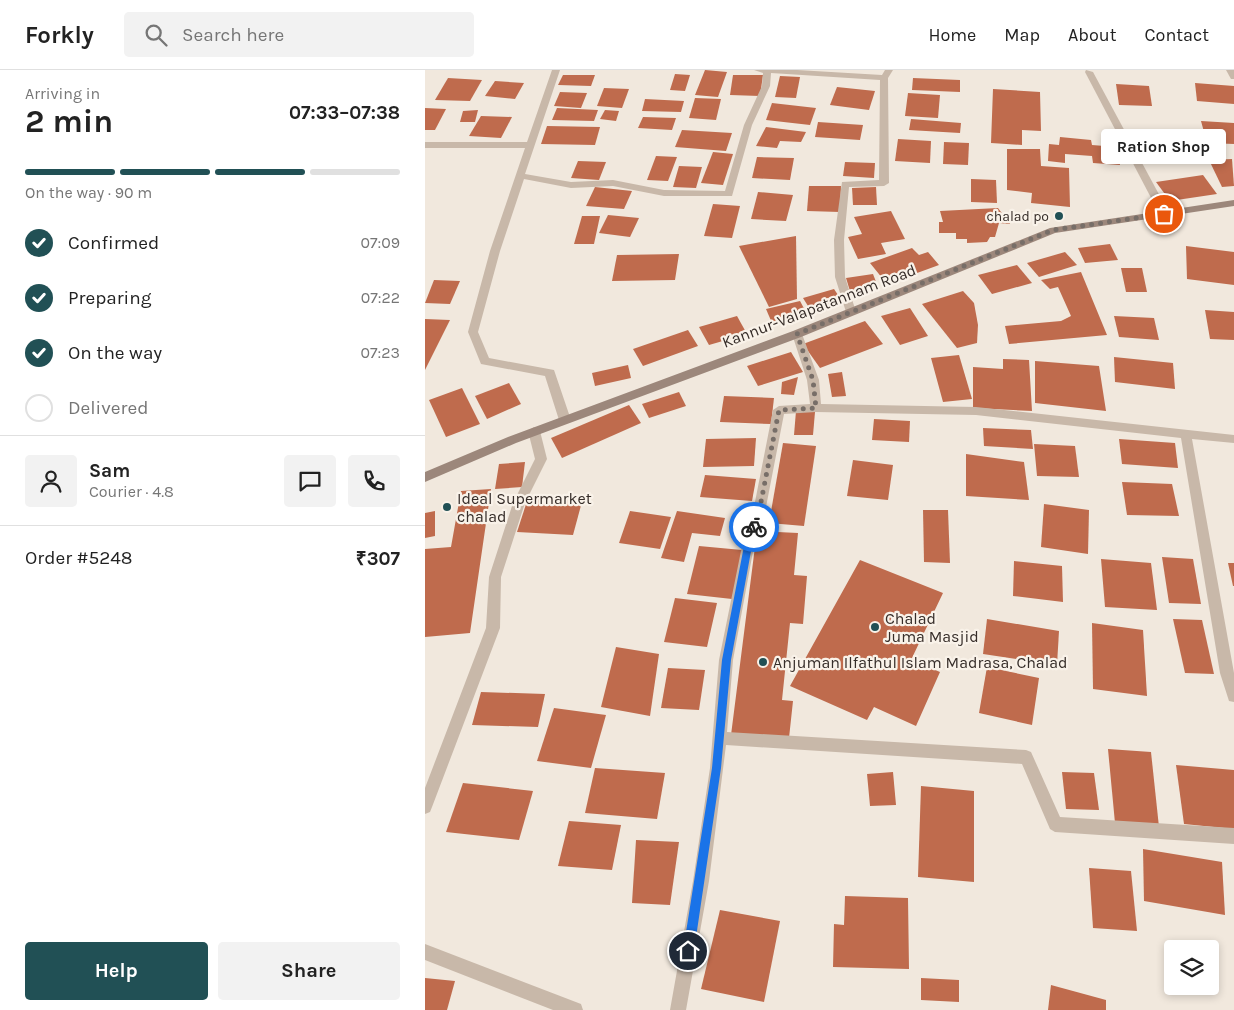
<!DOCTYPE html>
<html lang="en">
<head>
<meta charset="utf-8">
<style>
  body { margin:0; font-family:Karla,sans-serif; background:#f2f2f2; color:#222; height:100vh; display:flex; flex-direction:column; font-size:19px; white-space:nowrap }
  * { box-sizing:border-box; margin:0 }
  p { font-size:16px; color:#767676 }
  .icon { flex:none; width:28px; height:28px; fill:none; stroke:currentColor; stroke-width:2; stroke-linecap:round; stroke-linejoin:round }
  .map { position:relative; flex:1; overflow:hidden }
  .sheet { display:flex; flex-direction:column; background:#fff; width:425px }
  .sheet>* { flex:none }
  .buttons { position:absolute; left:739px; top:870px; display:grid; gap:10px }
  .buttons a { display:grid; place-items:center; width:55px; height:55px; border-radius:5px; background:#fff; box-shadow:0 2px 8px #0003; font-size:25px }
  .pin { position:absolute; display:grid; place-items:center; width:42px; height:42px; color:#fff; margin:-21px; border:2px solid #fff; border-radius:50%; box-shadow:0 1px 5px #0007 }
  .courier { position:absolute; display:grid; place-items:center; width:50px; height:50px; margin:-25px; border:4px solid #1a73e8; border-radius:50%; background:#fff; color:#222; box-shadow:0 1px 6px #0007 }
  .bubble { position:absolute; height:35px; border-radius:5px; background:#fff; box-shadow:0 2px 8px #0003; font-size:16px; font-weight:700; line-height:35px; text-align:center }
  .head em { font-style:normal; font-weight:700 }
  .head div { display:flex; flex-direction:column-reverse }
  .head { display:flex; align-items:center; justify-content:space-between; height:85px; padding:0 25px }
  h1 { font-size:32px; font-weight:700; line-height:38px }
  .bar { display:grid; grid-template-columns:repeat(4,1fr); gap:8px 5px; align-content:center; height:60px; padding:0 25px }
  .bar i { height:6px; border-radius:4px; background:#e0e0e0 }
  .bar .current { background:#215055 }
  .bar p { grid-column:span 4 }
  .line { display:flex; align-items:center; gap:12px; padding:0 25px; border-top:1px solid #e0e0e0 }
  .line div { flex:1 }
  .round { display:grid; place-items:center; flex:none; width:52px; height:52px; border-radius:5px; background:#f2f2f2 }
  ol { padding:0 25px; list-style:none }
  li { display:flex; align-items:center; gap:15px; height:55px }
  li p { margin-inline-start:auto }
  li .icon { padding:5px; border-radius:50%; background:#215055; color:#fff; stroke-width:4 }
  li:last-child { color:#767676 }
  li i { width:28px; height:28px; border:2px solid #e0e0e0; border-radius:50% }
  .cta { display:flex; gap:10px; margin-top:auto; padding:10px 25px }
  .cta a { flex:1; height:58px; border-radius:5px; background:#215055; color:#fff; font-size:20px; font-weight:700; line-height:58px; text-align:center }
  .cta a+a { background:#f2f2f2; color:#222 }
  header { display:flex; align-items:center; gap:30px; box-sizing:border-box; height:70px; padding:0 25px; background:#fff; border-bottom:1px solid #e0e0e0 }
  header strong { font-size:24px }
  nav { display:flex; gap:28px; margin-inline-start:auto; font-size:18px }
  .search { width:350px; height:45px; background:#f2f2f2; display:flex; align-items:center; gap:12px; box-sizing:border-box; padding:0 18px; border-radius:5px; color:#767676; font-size:19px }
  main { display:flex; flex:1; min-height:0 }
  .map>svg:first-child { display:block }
</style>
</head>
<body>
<header>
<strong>Forkly</strong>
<div class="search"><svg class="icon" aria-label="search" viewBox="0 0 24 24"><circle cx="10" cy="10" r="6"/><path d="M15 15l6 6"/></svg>Search here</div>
<nav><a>Home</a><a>Map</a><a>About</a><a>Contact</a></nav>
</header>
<main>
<section class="sheet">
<div class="head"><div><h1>2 min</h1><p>Arriving in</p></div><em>07:33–07:38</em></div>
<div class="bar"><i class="current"></i><i class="current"></i><i class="current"></i><i></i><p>On the way · 90 m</p></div>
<ol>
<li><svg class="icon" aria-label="check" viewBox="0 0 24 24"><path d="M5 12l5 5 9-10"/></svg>Confirmed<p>07:09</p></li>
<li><svg class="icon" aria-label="check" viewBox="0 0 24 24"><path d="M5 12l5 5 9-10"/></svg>Preparing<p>07:22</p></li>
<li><svg class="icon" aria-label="check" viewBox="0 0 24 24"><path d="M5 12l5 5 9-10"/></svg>On the way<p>07:23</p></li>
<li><i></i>Delivered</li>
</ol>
<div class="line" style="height:90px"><a class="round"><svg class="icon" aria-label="person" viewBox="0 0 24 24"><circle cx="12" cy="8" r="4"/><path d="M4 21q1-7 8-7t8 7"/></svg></a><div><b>Sam</b><p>Courier · 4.8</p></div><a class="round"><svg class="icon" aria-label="chat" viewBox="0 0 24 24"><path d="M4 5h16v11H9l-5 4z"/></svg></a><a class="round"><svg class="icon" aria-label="phone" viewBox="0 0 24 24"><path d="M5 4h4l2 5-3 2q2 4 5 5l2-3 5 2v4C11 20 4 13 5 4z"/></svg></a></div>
<div class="line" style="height:65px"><div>Order #5248</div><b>₹307</b></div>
<div class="cta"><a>Help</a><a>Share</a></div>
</section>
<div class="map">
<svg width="809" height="940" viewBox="0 0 809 940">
  <rect width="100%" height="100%" fill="#f1e8dd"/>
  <!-- building -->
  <g fill="#bf6b4d">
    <polygon points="280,0 302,2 293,27 270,25"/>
    <polygon points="250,4 265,5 260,21 245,20"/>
    <polygon points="138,5 170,5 166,16 133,15"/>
    <polygon points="308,5 338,5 335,26 305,25"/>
    <polygon points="355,6 375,7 371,28 350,27"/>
    <polygon points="23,8 57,10 45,31 10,30"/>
    <polygon points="488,8 535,10 535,22 487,20"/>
    <polygon points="70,11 99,13 90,29 60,26"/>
    <polygon points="770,13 809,16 809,34 772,31"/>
    <polygon points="691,14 724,16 727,36 694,35"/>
    <polygon points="412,17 450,21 444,40 405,35"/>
    <polygon points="179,18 204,19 197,38 172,36"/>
    <polygon points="568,19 615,22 616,61 597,60 597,75 566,73"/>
    <polygon points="135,22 162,23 156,38 129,36"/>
    <polygon points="483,23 515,25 513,48 480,46"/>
    <polygon points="270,28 296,29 291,50 264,48"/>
    <polygon points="220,29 259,31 256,42 217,41"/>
    <polygon points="347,33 391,38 385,55 341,50"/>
    <polygon points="0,38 21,39 10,60 0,60"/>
    <polygon points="132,38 173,40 169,51 127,50"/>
    <polygon points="53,40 50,52 35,52 38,41"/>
    <polygon points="180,40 194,41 191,51 175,49"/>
    <polygon points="56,46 87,47 76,68 44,66"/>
    <polygon points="218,47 251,48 247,60 213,58"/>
    <polygon points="486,49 536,53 535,63 484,60"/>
    <polygon points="776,51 809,53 809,74 782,73"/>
    <polygon points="393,52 438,55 435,70 390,67"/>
    <polygon points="122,56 175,57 170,75 116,74"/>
    <polygon points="341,57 381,62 376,72 355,71 352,78 331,76"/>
    <polygon points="257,60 307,63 301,81 250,77"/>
    <polygon points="717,60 752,62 754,76 718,74"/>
    <polygon points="635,67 666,70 667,75 692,77 695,95 668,93 667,86 640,84 640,93 623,91 624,74 634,75"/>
    <polygon points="473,69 506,71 505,93 470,91"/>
    <polygon points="519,72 544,73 543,95 518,94"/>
    <polygon points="582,79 615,79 616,96 644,98 645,137 606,133 607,123 582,120"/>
    <polygon points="288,82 308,84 298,115 276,113"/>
    <polygon points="231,86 252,87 243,111 222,110"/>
    <polygon points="332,87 369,88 365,110 327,108"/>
    <polygon points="807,89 809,116 797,117 784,90"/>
    <polygon points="153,91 181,92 174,110 146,108"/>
    <polygon points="420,92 450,93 449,108 418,106"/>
    <polygon points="254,96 277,97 271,118 248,117"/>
    <polygon points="778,105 792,124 745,131 731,112"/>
    <polygon points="546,109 571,110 572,133 546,132"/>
    <polygon points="384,116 416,116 415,142 382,141"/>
    <polygon points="170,117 207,121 199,139 161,136"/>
    <polygon points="451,117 452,135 428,135 427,118"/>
    <polygon points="333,122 368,125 361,151 326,149"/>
    <polygon points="288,134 315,136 307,168 279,166"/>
    <polygon points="573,138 585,154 574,153 570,167 565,167 562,172 542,173 542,169 531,169 531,163 514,163 514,152 518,152 515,141"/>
    <polygon points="466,141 480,169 456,173 461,184 433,189 423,167 437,164 429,147"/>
    <polygon points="183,145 214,148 205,167 174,163"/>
    <polygon points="157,146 175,146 169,174 149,174"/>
    <polygon points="371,166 372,229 344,237 314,176"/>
    <polygon points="685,174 693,190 660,193 653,178"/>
    <polygon points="761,176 809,182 809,215 762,209"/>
    <polygon points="487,178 494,185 503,182 514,195 462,214 445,193"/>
    <polygon points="640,182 652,195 614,207 602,193"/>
    <polygon points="254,184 250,210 187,211 192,185"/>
    <polygon points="592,195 607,213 567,224 553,205"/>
    <polygon points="696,198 717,198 722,222 701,222"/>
    <polygon points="656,202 682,265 584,274 580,256 636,251 646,246 633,217 625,219 616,210"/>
    <polygon points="448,204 453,217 425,221 421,208"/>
    <polygon points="9,210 35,211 25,234 0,233"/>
    <polygon points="409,219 419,234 388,244 378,228"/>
    <polygon points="538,221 549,233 553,255 552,273 532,278 497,234"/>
    <polygon points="375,231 382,244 347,253 341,239"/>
    <polygon points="485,238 503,266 475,275 456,246"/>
    <polygon points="780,240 809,242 809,270 785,269"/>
    <polygon points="312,246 322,264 284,275 274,257"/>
    <polygon points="689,246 729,248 734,270 694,267"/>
    <polygon points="0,249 25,250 0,300"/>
    <polygon points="440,251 458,274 395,298 378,274"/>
    <polygon points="263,260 273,276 218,296 208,279"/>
    <polygon points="366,282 378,302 333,316 322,296"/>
    <polygon points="534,285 547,329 518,332 506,288"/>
    <polygon points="689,287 748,293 750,319 690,312"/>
    <polygon points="578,289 604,290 607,341 548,338 548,297 578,299"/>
    <polygon points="610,291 674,296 681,341 610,333"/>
    <polygon points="203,295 206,308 170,316 167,303"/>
    <polygon points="417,302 421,326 407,327 403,304"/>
    <polygon points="373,307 369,325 356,324 357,312"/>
    <polygon points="84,313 96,334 62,349 50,326"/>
    <polygon points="37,318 55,354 21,367 4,330"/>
    <polygon points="254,322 261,336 224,348 217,334"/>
    <polygon points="299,326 349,328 346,354 295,352"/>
    <polygon points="204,335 216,353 137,388 126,368"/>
    <polygon points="371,341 390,342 388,365 369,365"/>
    <polygon points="449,349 485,351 484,372 447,370"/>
    <polygon points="558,358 606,360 608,379 559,376"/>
    <polygon points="331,368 329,396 278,397 281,369"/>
    <polygon points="694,369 750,373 753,398 697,394"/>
    <polygon points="358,373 391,376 379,456 344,453"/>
    <polygon points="609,374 650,376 654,407 612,406"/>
    <polygon points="541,384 599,392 604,430 541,426"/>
    <polygon points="428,390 468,395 463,430 422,426"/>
    <polygon points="100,392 97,417 70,419 74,394"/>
    <polygon points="280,405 331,409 327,431 275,427"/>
    <polygon points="697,412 747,414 754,446 702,445"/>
    <polygon points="66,419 45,563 0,567 0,479 26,477 36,421"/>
    <polygon points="104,425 158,428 148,465 92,462"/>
    <polygon points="619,434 664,440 663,484 616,477"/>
    <polygon points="498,440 523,440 525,493 499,492"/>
    <polygon points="10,441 10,466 0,468 0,443"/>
    <polygon points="205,441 246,447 235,479 194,473"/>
    <polygon points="252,441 300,448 295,466 267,463 259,492 236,488"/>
    <polygon points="332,461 373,463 369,505 382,506 378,554 365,553 357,630 368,631 364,668 306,665"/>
    <polygon points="274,476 317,480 307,529 262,524"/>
    <polygon points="737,487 768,489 776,534 744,533"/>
    <polygon points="676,489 726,493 732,540 680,537"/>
    <polygon points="435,490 518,523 486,590 515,602 491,656 449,637 442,650 365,616"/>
    <polygon points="589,491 637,496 638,532 588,526"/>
    <polygon points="803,493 809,493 809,516 808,516"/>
    <polygon points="250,528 292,533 282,577 239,572"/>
    <polygon points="562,549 634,561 632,595 558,584"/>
    <polygon points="748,549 777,550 789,604 760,603"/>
    <polygon points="667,553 718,560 722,626 668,619"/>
    <polygon points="191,577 234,584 225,646 176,637"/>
    <polygon points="562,597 614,608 607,655 554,643"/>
    <polygon points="243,598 280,600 274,640 236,638"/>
    <polygon points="56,622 120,624 113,657 47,655"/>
    <polygon points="129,638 181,645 166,698 112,691"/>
    <polygon points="683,679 726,682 734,757 690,753"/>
    <polygon points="751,695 809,700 809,759 759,754"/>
    <polygon points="170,698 240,703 232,749 160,743"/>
    <polygon points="468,702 471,735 445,736 442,704"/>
    <polygon points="637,702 669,703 674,740 641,739"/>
    <polygon points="38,713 108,721 94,770 21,762"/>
    <polygon points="496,716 549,721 549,812 493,807"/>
    <polygon points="144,751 196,755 187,800 133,796"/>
    <polygon points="211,770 254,772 245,835 207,833"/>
    <polygon points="718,779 797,792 800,845 719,831"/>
    <polygon points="664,798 706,801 712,861 668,858"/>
    <polygon points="420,826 483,828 484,899 408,897 409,854 419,855"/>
    <polygon points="295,840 355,851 339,932 276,919"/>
    <polygon points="0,908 30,911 22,940 0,940"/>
    <polygon points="496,908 534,910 534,932 496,930"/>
    <polygon points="626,915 681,930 681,940 623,940"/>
  </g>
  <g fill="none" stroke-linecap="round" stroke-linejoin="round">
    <!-- street -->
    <g fill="#c8b8a9" fill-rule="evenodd">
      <polygon points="127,0 135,0 100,104 146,112 188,110 239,120 300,121 319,55 337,16 338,3 329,0 372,0 457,5 460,0 468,0 463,8 464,113 459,116 424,117 419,170 420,207 431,242 430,244 426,246 421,242 410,207 409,170 417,112 454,110 455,10 346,3 345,16 327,55 307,126 239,126 188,116 146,118 99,109 75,181 53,262 64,288 129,300 146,350 144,353 136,353 134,350 120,306 56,294 43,262 65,181 100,78 0,78 0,72 102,72"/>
      <polygon points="661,0 668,2 744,143 742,145 736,145 734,143 660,2"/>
      <polygon points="801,0 809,0 809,9 806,9"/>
      <polygon points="372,260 377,264 394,310 396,334 551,337 809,365 809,373 767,369 809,603 809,632 804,631 795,603 756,368 551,345 391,342 359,344 341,437 329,476 308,590 302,662 601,680 606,682 635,747 809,758 809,774 630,762 625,759 597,694 301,675 284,811 261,940 245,940 268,811 285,698 294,590 317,476 329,437 348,340 354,336 385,334 382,310 367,264"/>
      <polygon points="109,357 115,361 122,389 100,433 76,507 75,558 7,737 5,742 0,744 0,718 61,558 64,507 88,433 110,389 103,361"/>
      <polygon points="0,874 156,934 158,940 128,940 0,890"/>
    </g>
    <!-- secondary -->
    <polygon fill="#9c877b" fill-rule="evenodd" points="809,130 809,136 630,163 376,267 91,373 0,412 0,402 83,367 368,261 625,158"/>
  </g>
  <!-- route -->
  <polygon fill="#1a73e8" points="329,454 333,457 327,476 306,590 296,698 269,881 263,886 258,881 287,698 297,590 319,476 325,457"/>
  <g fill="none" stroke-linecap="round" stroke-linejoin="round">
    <!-- done -->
    <polyline stroke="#776e68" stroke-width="5" stroke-dasharray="0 9" points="329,457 335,437 354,340 391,338 388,310 372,264 628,160 739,144"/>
  </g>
  <!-- markers -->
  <g fill="#215055" stroke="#f9f2e9" stroke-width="2">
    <circle cx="634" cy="146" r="5"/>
    <circle cx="22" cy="437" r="5"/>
    <circle cx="450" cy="557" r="5"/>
    <circle cx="338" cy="592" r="5"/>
  </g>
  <g text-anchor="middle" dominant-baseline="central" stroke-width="4.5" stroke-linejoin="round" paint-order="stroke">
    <!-- far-poi labels -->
    <g font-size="14" fill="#362d29" stroke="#f9f2e9" text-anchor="end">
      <text x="624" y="146">chalad po</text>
    </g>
    <!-- street labels -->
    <g font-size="16" fill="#362d29" stroke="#f9f2e9">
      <text transform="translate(394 236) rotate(-21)">Kannur-Valapatannam Road</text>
    </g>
    <!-- poi labels -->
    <g font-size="16" fill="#362d29" stroke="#f9f2e9" text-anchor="start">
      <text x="32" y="428">Ideal Supermarket<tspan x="32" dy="18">chalad</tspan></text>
      <text x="460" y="548">Chalad<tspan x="460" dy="18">Juma Masjid</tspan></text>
      <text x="348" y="592">Anjuman Ilfathul Islam Madrasa, Chalad</text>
    </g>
  </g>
</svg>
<div class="buttons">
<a><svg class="icon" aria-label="layers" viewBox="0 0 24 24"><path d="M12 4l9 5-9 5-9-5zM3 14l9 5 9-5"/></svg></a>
</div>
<div class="pin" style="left:739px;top:144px;background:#ea580c"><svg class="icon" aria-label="bag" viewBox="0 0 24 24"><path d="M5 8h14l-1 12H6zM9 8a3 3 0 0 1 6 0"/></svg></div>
<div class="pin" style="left:263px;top:881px;background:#1f2937"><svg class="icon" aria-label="home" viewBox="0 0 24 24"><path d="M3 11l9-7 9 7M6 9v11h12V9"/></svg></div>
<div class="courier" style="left:329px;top:457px"><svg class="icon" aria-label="bike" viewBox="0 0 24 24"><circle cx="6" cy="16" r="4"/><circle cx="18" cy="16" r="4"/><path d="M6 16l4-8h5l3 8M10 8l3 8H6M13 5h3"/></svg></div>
<div class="bubble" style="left:676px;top:59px;width:125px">Ration Shop</div>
</div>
</main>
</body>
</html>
